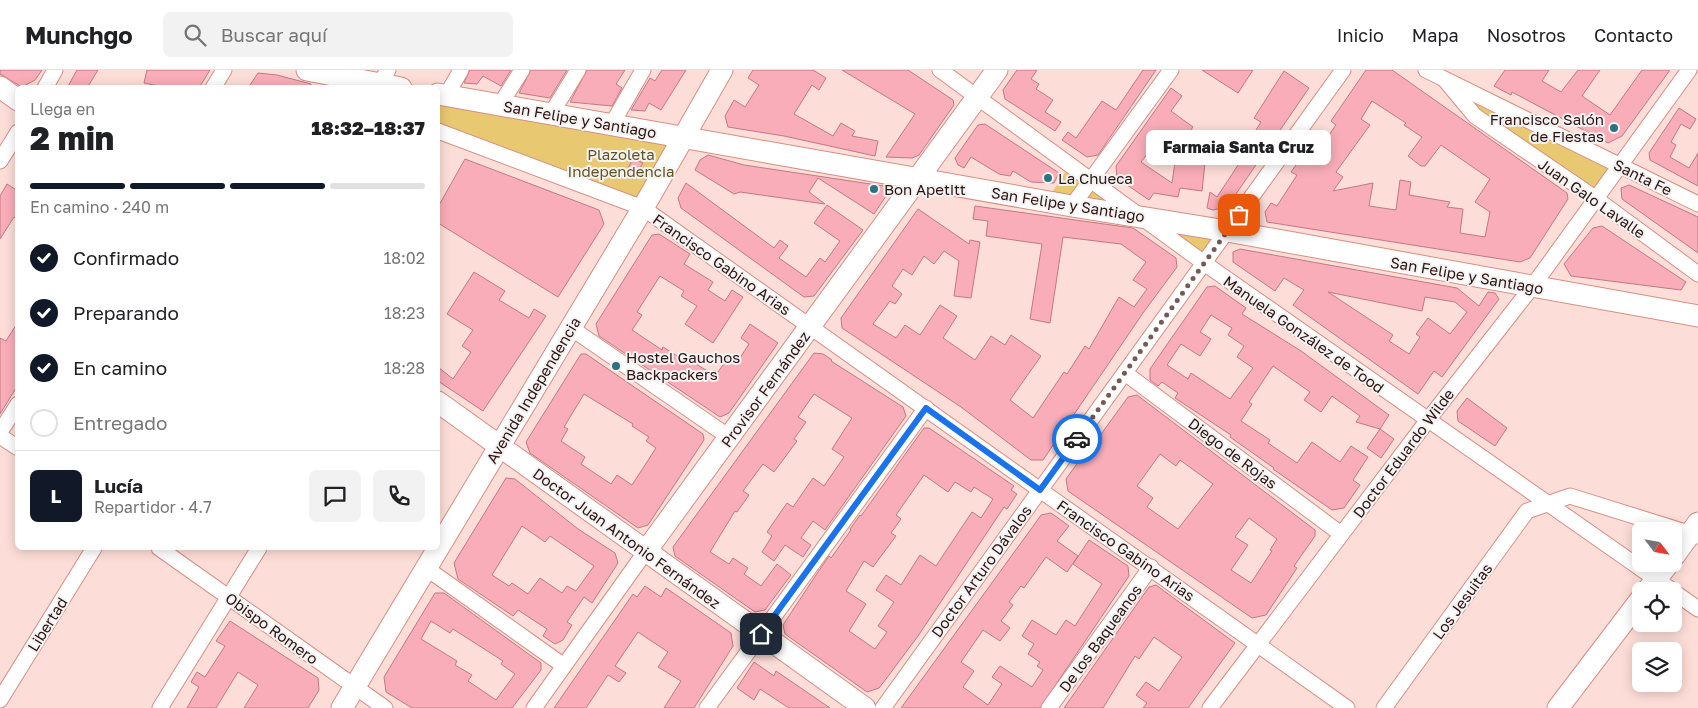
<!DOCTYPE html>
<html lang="es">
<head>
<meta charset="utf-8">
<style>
  body { margin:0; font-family:"Golos Text",sans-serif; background:#f2f2f2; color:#202124; height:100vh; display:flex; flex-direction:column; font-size:19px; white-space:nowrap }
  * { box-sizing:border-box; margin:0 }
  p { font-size:16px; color:#757577 }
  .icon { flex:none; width:28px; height:28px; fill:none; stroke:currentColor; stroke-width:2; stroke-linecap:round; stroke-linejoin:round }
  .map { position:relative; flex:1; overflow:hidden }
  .side { position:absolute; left:15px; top:15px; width:425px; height:465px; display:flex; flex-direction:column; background:#fff; border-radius:8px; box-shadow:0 2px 12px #0003 }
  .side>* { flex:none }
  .needle { width:32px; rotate:121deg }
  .buttons { position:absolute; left:1632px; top:452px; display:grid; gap:10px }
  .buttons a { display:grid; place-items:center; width:50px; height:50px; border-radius:8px; background:#fff; box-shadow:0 2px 12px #0003; font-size:25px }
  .pin { position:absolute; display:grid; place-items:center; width:42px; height:42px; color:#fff; margin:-21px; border-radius:10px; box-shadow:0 2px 8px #0006 }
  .courier { position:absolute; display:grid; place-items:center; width:50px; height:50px; margin:-25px; border:4px solid #1a73e8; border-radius:50%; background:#fff; color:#222; box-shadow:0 1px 6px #0007 }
  .bubble { position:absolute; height:35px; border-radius:8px; background:#fff; box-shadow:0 2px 12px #0003; font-size:16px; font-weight:800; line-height:35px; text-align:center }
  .overview em { font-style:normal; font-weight:800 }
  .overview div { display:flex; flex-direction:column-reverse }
  .overview { display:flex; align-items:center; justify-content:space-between; height:85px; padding:0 15px }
  h1 { font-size:32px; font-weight:800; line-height:38px }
  .bar { display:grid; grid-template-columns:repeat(4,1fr); gap:8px 5px; align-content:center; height:60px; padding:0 15px }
  .bar i { height:6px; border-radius:4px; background:#e0e0e0 }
  .bar .selected { background:#111827 }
  .bar p { grid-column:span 4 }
  .line { display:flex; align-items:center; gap:12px; padding:0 15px; border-top:1px solid #e0e0e0 }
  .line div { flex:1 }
  .round { display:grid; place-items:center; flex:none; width:52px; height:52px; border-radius:8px; background:#f2f2f2 }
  ol { padding:0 15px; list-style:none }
  li { display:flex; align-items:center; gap:15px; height:55px }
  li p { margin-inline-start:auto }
  li .icon { padding:5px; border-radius:50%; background:#111827; color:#fff; stroke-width:4 }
  li:last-child { color:#757577 }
  li i { width:28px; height:28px; border:2px solid #e0e0e0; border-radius:50% }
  header { display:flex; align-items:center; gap:30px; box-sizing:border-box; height:70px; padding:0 25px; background:#fff; border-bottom:1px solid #e0e0e0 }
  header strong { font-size:24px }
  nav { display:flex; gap:28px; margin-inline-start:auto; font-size:18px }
  .search { width:350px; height:45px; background:#f2f2f2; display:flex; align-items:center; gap:12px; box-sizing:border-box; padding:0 18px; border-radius:8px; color:#757577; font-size:19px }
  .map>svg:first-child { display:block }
</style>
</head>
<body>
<header>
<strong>Munchgo</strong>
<div class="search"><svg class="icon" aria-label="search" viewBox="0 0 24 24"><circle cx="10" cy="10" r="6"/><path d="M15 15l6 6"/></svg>Buscar aquí</div>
<nav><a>Inicio</a><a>Mapa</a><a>Nosotros</a><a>Contacto</a></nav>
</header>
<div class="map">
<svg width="1698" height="638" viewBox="0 0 1698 638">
  <rect width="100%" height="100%" fill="#fdddd8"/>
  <!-- green -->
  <g fill="#e8c871">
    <polygon points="1449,14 1617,96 1595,126 1477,45"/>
    <polygon points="438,29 666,69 672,78 642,125 630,129 438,56"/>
    <polygon points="1068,98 1132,143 1048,129"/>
    <polygon points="1148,150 1223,162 1203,191"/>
  </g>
  <!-- building -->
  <g fill="#f9adb8" stroke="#c07984" fill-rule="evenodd">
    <polygon points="0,0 42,0 35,10 22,17 0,4"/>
    <polygon points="77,0 98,0 87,18 67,18"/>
    <polygon points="147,0 210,0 199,18 169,18 144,13"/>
    <polygon points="470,0 511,0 501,16 483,6 477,14 464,13"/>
    <polygon points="531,0 567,0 550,28 519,23"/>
    <polygon points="587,0 625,0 616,14 622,18 612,36 570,32"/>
    <polygon points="662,0 686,0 661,40 649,33 645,41 631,40 650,8 655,11"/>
    <polygon points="753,0 813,0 826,8 819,20 812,15 794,44 833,66 841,53 855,61 852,66 878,71 875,86 784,66 728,57 725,46 734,30 745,37 759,15 748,8"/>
    <polygon points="842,0 908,0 953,30 954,35 919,85 912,88 886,87 915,44"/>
    <polygon points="1017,0 1037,0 1031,9 1039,14 1036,19 1053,30 1045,42 1061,52 1055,61 1005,29 1003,20"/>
    <polygon points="1143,0 1156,0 1098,85 1087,87 1062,70 1068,62 1076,68 1102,31 1116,40"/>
    <polygon points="1202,0 1253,0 1238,23"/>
    <path d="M 1366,0 L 1392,0 L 1567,123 L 1568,129 L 1530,188 L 1520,192 L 1267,152 L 1265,142 L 1271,133 L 1277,136 L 1297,105 L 1291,102 L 1306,81 L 1304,80 L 1314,65 L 1324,72 L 1336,55 L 1331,51 ZM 1372,31 L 1406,53 L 1404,55 L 1422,67 L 1408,86 L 1421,96 L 1425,96 L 1441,75 L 1490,109 L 1475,132 L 1490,142 L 1485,167 L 1460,163 L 1463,139 L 1447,137 L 1450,132 L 1409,125 L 1411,112 L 1400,110 L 1396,140 L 1369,136 L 1373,113 L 1333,121 L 1343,107 L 1336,102 L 1370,55 L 1361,49 Z"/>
    <polygon points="1505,0 1549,0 1542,11 1561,22 1578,0 1600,0 1582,26 1610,45 1642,0 1670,0 1622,66 1608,73 1512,22 1511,25 1494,16"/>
    <polygon points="1284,1 1309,18 1227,137 1213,140 1207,138 1210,122 1217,127 1240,92 1232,86 1243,70 1248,73 1261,52 1254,48"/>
    <polygon points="258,3 277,5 311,14 311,18 248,18"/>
    <polygon points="1171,18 1182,26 1171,41 1193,57 1182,73 1165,61 1141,92 1172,113 1175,92 1192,85 1205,93 1202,121 1180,118 1178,127 1154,123 1149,130 1117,108 1116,96"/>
    <polygon points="1679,38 1696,49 1690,59 1681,54 1671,72 1676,75 1670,87 1689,98 1698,83 1698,116 1650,90 1649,83"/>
    <polygon points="985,54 1059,103 1054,113 1031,112 1013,101 1010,106 999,104 971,87 964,98 958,95 955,88 978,55"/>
    <polygon points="708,85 744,95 884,116 888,123 874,144 818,108 809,122 825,134 740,122 734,124 695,100 700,90"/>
    <polygon points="465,89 599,140 604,154 558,227 438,153 438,137"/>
    <polygon points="633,89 643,93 633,109 624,105"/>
    <polygon points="686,113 774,178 780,170 788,176 779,188 806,207 820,188 825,192 840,171 814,153 827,135 863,160 814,226 804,227 681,138 678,128"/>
    <polygon points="7,114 18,121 18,149 14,147 0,169 0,126"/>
    <polygon points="1629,115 1698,147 1698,183 1622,129 1621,118"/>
    <polygon points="975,136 1133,158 1176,188 1177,197 1143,243 1043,390 1031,390 961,337 842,258 841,248 918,139 969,174 970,170 980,172 971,228 954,226 959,191 944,181 934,194 924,186 912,205 903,199 892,216 902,224 895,234 890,231 873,254 896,268 905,255 920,265 940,235 957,246 943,268 975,290 991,266 1005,275 1011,265 1041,286 1010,330 1033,348 1064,302 1067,304 1085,276 1089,279 1119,227 1134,237 1147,219 1133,210 1146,192 1121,174 1063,167 1050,253 1030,249 1042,174 986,166 988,151 973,149"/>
    <polygon points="1602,156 1686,212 1681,220 1571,206 1564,194 1593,158"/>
    <polygon points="659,164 690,184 684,194 713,212 708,220 725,231 732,220 743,227 713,273 685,254 697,236 681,226 684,221 660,206 637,242 642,245 632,260 662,280 663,277 682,289 684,287 711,303 714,300 718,302 730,285 738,291 749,274 741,268 750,254 778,273 729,343 720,347 599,266 596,254 652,165"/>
    <path d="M 1240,179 L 1457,218 L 1479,236 L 1488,222 L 1495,223 L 1499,229 L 1442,307 L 1434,301 L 1418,324 L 1293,235 L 1304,220 L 1284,208 L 1275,221 L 1233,192 L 1233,182 ZM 1328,222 L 1422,241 L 1425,227 L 1455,232 L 1467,242 L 1450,264 L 1428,248 L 1416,264 L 1420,267 L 1409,284 L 1389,271 L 1393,265 Z"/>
    <polygon points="474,202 505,221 499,230 529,248 534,239 546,246 483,341 438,311 438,297 453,309 471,282 462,276 473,260 447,244"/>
    <path d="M 1215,216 L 1246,238 L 1242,244 L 1301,281 L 1389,345 L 1380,359 L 1356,352 L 1360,346 L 1332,326 L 1321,342 L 1304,330 L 1310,322 L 1273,296 L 1249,332 L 1252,334 L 1241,351 L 1270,370 L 1268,373 L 1297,393 L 1312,372 L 1340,392 L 1351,376 L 1368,387 L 1353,410 L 1360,415 L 1344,438 L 1332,440 L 1273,399 L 1274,398 L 1230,367 L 1231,365 L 1175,328 L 1178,323 L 1162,312 L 1158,316 L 1150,310 L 1150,299 L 1207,217 ZM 1211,245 L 1232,258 L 1228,265 L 1244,276 L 1237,287 L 1253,298 L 1230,329 L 1191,303 L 1188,309 L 1167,295 L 1181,274 L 1200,286 L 1211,269 L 1200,262 Z"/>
    <polygon points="18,252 18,315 0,344 0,268 6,271"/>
    <polygon points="814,283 823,284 832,290 831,291 903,337 906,346 825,460 813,451 801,468 811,475 803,487 785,475 774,491 762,482 772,466 767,462 787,433 793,437 813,408 824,416 844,387 832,379 852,348 814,324 798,347 806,352 794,369 797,371 774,402 763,394 743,421 749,425 737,442 735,441 710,482 729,494 733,488 748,498 744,504 761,516 777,494 791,505 765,540 755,542 675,486 673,477"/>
    <path d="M 581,284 L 586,284 L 703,364 L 704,370 L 648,455 L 638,458 L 530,383 L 526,372 ZM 584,324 L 633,354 L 632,356 L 649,367 L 646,371 L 656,378 L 632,415 L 617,405 L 611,414 L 581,394 L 585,387 L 561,371 L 568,359 L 564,357 Z"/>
    <path d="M 1137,325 L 1315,460 L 1315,466 L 1294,496 L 1297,498 L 1266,545 L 1252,548 L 1068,421 L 1066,409 L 1097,366 L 1099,367 L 1128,327 ZM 1160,384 L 1176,396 L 1180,390 L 1213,414 L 1178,459 L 1147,437 L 1153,428 L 1137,416 ZM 1249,448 L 1277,469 L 1270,480 L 1272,481 L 1251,513 L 1231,500 L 1248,475 L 1235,467 Z"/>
    <polygon points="1467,328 1507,358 1495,376 1458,351 1457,341"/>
    <path d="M 924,358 L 929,358 L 1014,416 L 1011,420 L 1017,424 L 1007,439 L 1004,437 L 918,566 L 886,609 L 879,618 L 867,622 L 785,564 L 783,555 L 816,505 L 829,486 L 831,488 L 851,460 L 850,459 L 860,445 L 861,446 ZM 924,405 L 948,422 L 955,412 L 971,422 L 974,417 L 993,429 L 981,448 L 972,442 L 936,496 L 920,485 L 901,515 L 886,505 L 876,520 L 894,532 L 878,556 L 887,562 L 875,579 L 849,561 L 866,534 L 846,521 L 864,491 L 873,497 L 896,466 L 891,463 L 901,449 L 896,445 Z"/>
    <polygon points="1380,359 1394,369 1381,388 1367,378"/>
    <path d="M 506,408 L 515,409 L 578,459 L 615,483 L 618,493 L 592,533 L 584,527 L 567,552 L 572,555 L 563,570 L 555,574 L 543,566 L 547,559 L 518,540 L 513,546 L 458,509 L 454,493 ZM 522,456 L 545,472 L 550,466 L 594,496 L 576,521 L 567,516 L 562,523 L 540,508 L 528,524 L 512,513 L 509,516 L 492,505 Z"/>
    <polygon points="1051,443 1069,456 1057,471 1078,486 1067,502 1046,487 1024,518 1021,516 1009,532 1013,535 1001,551 1010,558 1000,571 983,560 961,592 974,601 963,617 988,635 1002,614 992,607 1000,596 1032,617 1043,600 1037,596 1040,592 1028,584 1034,574 1022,566 1032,550 1056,565 1066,550 1075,556 1102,514 1073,494 1089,470 1128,496 1129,506 1040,638 901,638 1034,455 1041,445"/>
    <polygon points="1156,515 1235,573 1188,638 1143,638 1147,633 1136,625 1146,612 1159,621 1182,587 1154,567 1139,589 1135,586 1103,638 1064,638 1149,517"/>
    <polygon points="645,516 661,527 666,518 731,563 733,576 694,638 664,638 681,611 658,597 668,582 638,562 615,596 626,603 619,612 608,605 586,638 554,638 633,524 637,527"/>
    <path d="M 435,523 L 444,523 L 541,593 L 541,600 L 512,638 L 412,638 L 386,622 L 384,607 ZM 431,551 L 450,563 L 453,559 L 503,591 L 501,594 L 515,604 L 496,630 L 468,611 L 472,605 L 455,595 L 457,591 L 421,569 Z"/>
    <polygon points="230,551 318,608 319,620 308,638 244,638 258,615 238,602 216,638 187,638 199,617 191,612 197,602 205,607 225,576 216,571"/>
    <polygon points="754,592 774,606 776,601 830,638 789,638 760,619 754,630 737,618"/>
  </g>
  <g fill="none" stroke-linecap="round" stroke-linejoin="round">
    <!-- street casing -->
    <g stroke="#d78e82" stroke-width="17">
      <g id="street">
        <polyline points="940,0 1204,193 1673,521"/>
        <polyline points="1426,0 1698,134"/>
        <polyline points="1445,10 1475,46 1595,128 1698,204"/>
        <polyline points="45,18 55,0"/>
        <polyline points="213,18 224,0"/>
        <polyline points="377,18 388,0"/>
        <polyline points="446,26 461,0"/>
        <polyline points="500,35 522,0"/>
        <polyline points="551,44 578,0"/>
        <polyline points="612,54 643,0"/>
        <polyline points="438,61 643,138 1347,638"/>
        <polyline points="0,91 18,62"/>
        <polyline points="1072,136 1171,0"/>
        <polyline points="571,258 729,367"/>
        <polyline points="1125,303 1341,464"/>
        <polyline points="0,362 18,334"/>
        <polyline points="0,366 18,378"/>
        <polyline points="159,478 385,638"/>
        <polyline points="426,498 564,596"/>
        <polyline points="1674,522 1698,539"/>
        <polyline points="0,630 94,478"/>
        <polyline points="160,638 259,478"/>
        <polyline points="534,638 646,481"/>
        <polyline points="707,638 926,338"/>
        <polyline points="883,638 1343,0"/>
        <polyline points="1049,638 1151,497"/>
        <polyline points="1210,638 1428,350 1532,217 1689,0"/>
        <polyline points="1384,638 1527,441 1570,426 1698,466"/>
      </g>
    </g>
    <!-- secondary casing -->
    <g stroke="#d78e82" stroke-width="23">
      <g id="secondary">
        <polyline points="307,0 401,18"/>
        <polyline points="0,17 18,30"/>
        <polyline points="438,24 1072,136 1227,161 1698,246"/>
        <polyline points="438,332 865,638"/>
        <polyline points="646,481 997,0"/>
        <polyline points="1674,486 1698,453"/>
        <polyline points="1647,521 1668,494"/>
        <polyline points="342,638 643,138 722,0"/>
        <polyline points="1558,638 1641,529"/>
      </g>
    </g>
    <!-- street -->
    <use href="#street" stroke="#fff" stroke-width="15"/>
    <!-- secondary -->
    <use href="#secondary" stroke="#fff" stroke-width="21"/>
  </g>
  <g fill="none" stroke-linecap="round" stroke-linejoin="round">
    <!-- done -->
    <polyline stroke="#765a55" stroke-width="5" stroke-dasharray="0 9" points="1077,369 1239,145"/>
    <!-- route -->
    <polyline stroke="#1a73e8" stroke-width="6" points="761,564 926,338 1040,420 1077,369"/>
  </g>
  <!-- markers -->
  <g fill="#2b737e" stroke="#f3f3f3" stroke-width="2">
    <circle cx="1614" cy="58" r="5"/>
    <circle cx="1048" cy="108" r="5"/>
    <circle cx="874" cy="119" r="5"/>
    <circle cx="616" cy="296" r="5"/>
  </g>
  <g text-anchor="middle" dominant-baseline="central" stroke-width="4" stroke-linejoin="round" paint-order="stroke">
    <!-- street labels -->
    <g font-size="15" fill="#2e130f" stroke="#f3f3f3">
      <text transform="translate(580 49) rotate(10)">San Felipe y Santiago</text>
      <text transform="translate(1643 107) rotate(26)">Santa Fe</text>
      <text transform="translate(1592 128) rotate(35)">Juan Galo Lavalle</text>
      <text transform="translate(1068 134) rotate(9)">San Felipe y Santiago</text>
      <text transform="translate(722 194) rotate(35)">Francisco Gabino Arias</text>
      <text transform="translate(1467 205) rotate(10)">San Felipe y Santiago</text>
      <text transform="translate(1304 264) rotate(35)">Manuela González de Tood</text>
      <text transform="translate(765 319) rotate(-54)">Provisor Fernández</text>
      <text transform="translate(533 320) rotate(-59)">Avenida Independencia</text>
      <text transform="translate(1233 383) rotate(37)">Diego de Rojas</text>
      <text transform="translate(1403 383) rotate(-53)">Doctor Eduardo Wilde</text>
      <text transform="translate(627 468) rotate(36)">Doctor Juan Antonio Fernández</text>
      <text transform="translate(1126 480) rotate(35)">Francisco Gabino Arias</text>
      <text transform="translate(981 501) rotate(-54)">Doctor Arturo Dávalos</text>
      <text transform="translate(1462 531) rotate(-54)">Los Jesuitas</text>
      <text transform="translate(47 554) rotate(-58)">Libertad</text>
      <text transform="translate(272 558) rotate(36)">Obispo Romero</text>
      <text transform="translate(1100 568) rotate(-54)">De los Baqueanos</text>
    </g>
    <!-- poi labels -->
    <g font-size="15" fill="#2e130f" stroke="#f3f3f3" text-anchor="start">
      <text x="1604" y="49" text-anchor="end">Francisco Salón<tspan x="1604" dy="17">de Fiestas</tspan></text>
      <text x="1058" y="108">La Chueca</text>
      <text x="884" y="119">Bon Apetitt</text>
      <text x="626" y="287">Hostel Gauchos<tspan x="626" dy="17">Backpackers</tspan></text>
    </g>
    <!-- park labels -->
    <g font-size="15" fill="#635120" stroke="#f3f3f3">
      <text x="621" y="84">Plazoleta<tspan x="621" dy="17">Independencia</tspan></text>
    </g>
  </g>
</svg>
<div class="buttons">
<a><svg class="needle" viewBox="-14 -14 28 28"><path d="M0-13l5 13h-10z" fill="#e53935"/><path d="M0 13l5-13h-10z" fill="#757577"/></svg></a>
<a><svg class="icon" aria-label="locate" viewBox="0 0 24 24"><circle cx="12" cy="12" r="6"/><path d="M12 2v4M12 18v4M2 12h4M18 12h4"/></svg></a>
<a><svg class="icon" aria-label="layers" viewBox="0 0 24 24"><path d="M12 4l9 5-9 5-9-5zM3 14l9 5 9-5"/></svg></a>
</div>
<div class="pin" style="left:1239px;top:145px;background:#ea580c"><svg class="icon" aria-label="bag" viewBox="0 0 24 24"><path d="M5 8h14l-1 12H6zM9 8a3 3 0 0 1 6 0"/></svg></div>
<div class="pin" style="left:761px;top:564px;background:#1f2937"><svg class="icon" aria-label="home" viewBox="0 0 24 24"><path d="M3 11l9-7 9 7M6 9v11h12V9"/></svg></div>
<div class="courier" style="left:1077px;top:369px"><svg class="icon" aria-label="car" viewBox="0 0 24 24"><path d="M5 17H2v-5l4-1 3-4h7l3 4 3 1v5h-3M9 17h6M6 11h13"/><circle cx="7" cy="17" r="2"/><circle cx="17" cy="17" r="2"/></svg></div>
<div class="bubble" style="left:1146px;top:60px;width:185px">Farmaia Santa Cruz</div>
<section class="side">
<div class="overview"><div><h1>2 min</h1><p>Llega en</p></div><em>18:32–18:37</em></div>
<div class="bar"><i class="selected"></i><i class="selected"></i><i class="selected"></i><i></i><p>En camino · 240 m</p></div>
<ol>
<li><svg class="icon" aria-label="check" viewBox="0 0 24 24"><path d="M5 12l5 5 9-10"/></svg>Confirmado<p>18:02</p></li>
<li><svg class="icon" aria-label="check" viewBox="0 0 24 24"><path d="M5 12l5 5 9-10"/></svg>Preparando<p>18:23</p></li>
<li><svg class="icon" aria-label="check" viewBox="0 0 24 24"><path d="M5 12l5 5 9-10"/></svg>En camino<p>18:28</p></li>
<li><i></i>Entregado</li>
</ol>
<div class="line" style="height:90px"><b class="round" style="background:#111827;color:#fff">L</b><div><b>Lucía</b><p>Repartidor · 4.7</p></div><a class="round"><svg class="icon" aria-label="chat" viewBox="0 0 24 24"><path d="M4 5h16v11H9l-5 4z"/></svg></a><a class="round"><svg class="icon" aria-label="phone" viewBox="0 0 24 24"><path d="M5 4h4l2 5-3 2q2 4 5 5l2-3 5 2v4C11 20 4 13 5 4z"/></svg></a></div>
</section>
</div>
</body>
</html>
